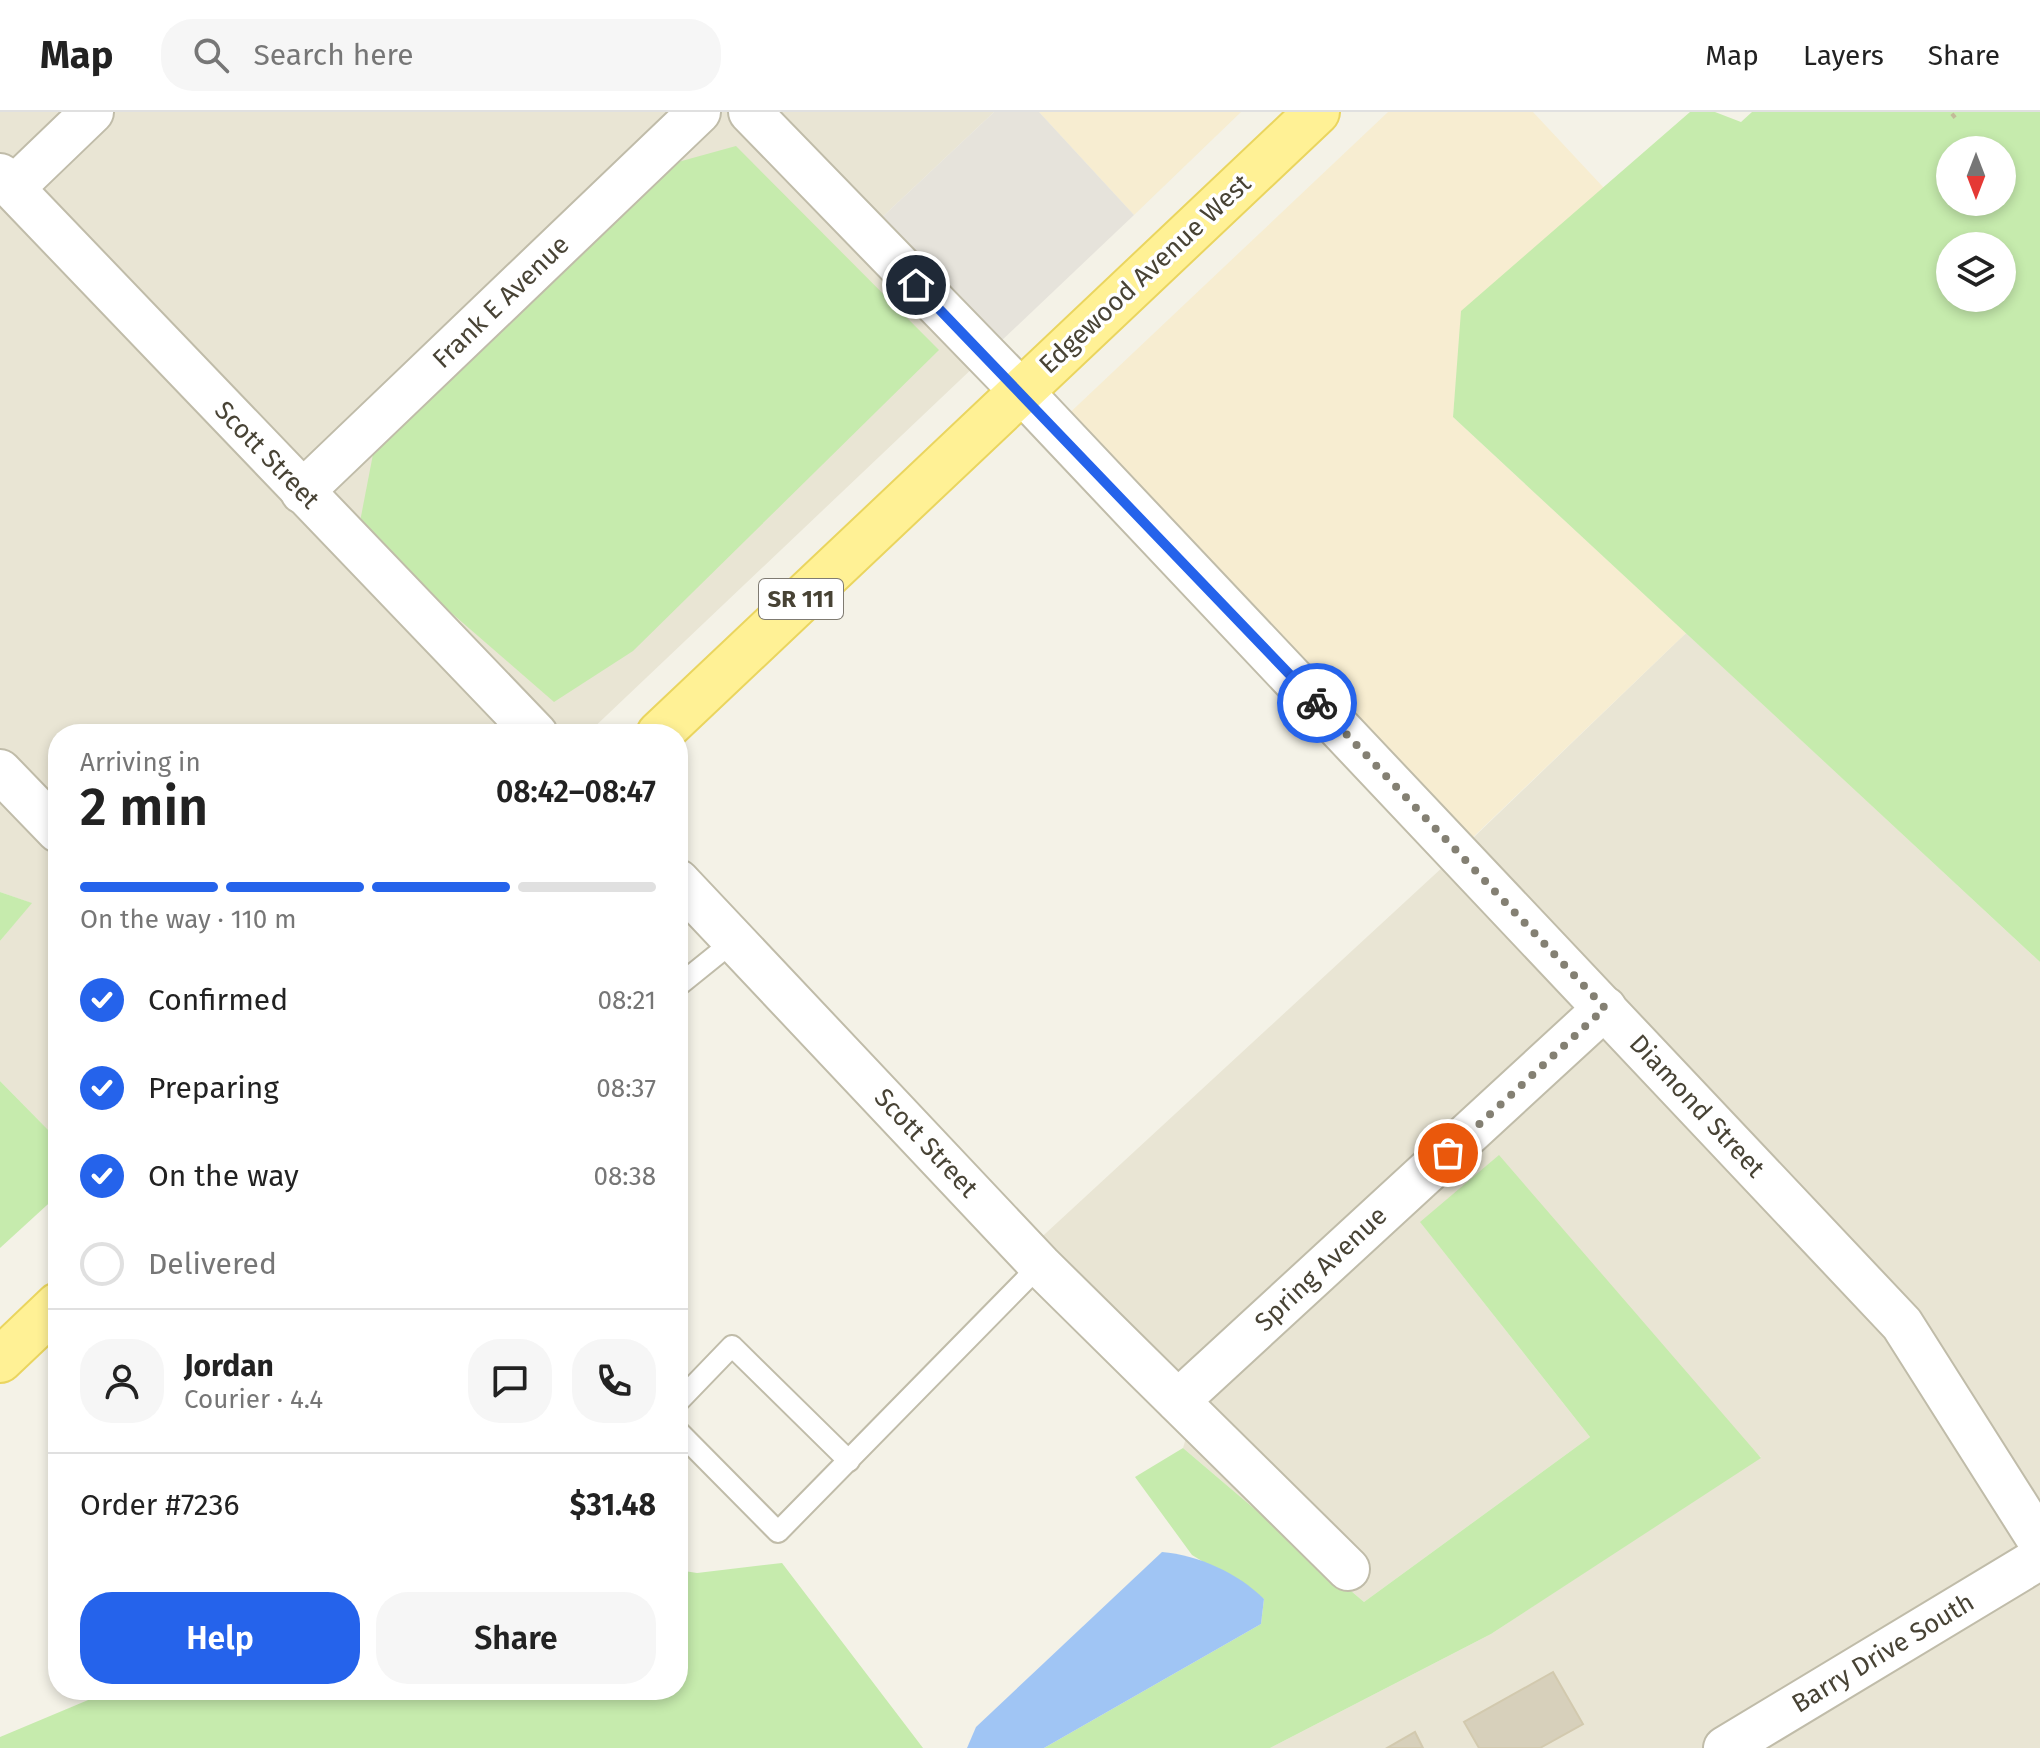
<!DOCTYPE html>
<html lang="en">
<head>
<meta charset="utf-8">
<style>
  body { margin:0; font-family:"Fira Sans",sans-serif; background:#f6f6f6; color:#222; height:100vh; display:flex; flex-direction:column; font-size:30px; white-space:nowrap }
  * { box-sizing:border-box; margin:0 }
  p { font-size:26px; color:#767676 }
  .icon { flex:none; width:44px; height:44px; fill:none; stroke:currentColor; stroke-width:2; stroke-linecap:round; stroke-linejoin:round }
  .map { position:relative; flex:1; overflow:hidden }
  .details { position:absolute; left:48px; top:612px; width:640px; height:976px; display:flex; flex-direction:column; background:#fff; border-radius:32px; box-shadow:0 4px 12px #0003 }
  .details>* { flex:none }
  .needle { width:52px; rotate:180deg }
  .controls { position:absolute; left:1936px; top:24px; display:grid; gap:16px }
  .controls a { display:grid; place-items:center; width:80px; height:80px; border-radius:50%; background:#fff; box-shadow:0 4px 12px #0003; font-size:40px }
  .pin { position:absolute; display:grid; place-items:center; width:68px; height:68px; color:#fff; margin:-34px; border:4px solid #fff; border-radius:50%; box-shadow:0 2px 8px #0007 }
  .courier { position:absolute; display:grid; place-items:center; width:80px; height:80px; margin:-40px; border:6px solid #2563eb; border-radius:50%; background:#fff; color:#222; box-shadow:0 2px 10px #0007 }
  .head em { font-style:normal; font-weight:600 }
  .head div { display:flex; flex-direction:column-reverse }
  .head { display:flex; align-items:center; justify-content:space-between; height:136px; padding:0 32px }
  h1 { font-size:52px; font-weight:600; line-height:60px }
  .bar { display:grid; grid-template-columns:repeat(4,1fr); gap:12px 8px; align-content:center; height:96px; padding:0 32px }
  .bar i { height:10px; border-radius:6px; background:#e0e0e0 }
  .bar .on { background:#2563eb }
  .bar p { grid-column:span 4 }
  .line { display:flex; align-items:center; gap:20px; padding:0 32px; border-top:2px solid #e0e0e0 }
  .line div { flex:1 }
  .round { display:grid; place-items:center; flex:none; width:84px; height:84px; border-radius:32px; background:#f6f6f6 }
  ol { padding:0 32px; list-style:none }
  li { display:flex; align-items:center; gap:24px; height:88px }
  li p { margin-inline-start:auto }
  li .icon { padding:8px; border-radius:50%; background:#2563eb; color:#fff; stroke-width:4 }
  li:last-child { color:#767676 }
  li i { width:44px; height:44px; border:4px solid #e0e0e0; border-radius:50% }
  .button { display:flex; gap:16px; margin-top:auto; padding:16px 32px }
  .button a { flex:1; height:92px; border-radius:32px; background:#2563eb; color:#fff; font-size:32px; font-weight:600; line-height:92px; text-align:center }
  .button a+a { background:#f6f6f6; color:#222 }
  header { display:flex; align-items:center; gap:48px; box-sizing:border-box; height:112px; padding:0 40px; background:#fff; border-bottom:2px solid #e0e0e0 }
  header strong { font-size:38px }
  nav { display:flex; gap:44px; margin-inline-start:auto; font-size:28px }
  .search { width:560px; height:72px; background:#f6f6f6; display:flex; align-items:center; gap:20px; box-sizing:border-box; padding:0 28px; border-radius:32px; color:#767676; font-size:30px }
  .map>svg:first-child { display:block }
</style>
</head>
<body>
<header>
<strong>Map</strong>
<div class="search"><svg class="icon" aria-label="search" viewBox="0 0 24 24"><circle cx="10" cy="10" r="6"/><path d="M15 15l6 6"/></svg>Search here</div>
<nav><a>Map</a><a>Layers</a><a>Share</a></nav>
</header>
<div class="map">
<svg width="2040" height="1636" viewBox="0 0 2040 1636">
  <rect width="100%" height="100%" fill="#f4f2e7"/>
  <!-- residential -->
  <g fill="#e9e5d4">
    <polygon points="0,0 994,0 877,110 998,232 587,622 58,622 58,1028 0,969 0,829 31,791 0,780"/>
    <polygon points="1686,521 2040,850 2040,1636 1270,1636 1491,1522 1761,1345 1421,1111 1590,1325 1364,1490 1183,1336 1189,1316 1020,1145 1445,753"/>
  </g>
  <!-- commercial -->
  <g fill="#f7edd1">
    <polygon points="1039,0 1241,0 1134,103"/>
    <polygon points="1388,0 1533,0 1604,76 1462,199 1453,305 1686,521 1445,752 1042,327"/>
  </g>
  <!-- industrial -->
  <polygon fill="#e6e3db" points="994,0 1039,0 1134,103 998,232 877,110"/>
  <!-- green -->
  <g fill="#c6ebad" fill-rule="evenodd">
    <path d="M 1690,0 L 1715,0 L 1741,10 L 1752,0 L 2040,0 L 2040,850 L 1453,305 L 1461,199 ZM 2002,38 L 2002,90 L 1950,90 L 1950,38 ZM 2002,134 L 2002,186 L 1950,186 L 1950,134 Z"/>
    <polygon points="736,34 939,238 633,539 554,590 358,420 374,337 678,50"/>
    <polygon points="0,780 32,791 0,829"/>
    <polygon points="0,969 58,1028 58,1083 0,1136"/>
    <polygon points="1499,1043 1761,1346 1491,1522 1270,1636 1044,1636 1261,1512 1264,1487 1192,1443 1135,1365 1183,1336 1364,1490 1590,1325 1420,1110"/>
    <polygon points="782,1451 923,1636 0,1636 0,1625 112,1578 678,1578 678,1458 697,1461"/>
  </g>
  <!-- water -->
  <path fill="#a0c5f4" d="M 1162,1440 C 1198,1443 1238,1461 1264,1487 L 1261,1512 L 1044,1636 L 967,1636 L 976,1615 Z"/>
  <!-- building -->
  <g fill="#d7d0bb" stroke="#d2c9ae" stroke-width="2">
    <polygon points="1553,1560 1583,1612 1540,1636 1479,1636 1464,1610"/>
    <polygon points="1415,1620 1423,1636 1387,1636"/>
  </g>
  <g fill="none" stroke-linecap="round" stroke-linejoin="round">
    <!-- service casing -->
    <g stroke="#c0bca9" stroke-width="24">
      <g id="service">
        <polyline points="678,874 735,828"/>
        <polyline points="678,1290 732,1234 849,1349"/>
        <polyline points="678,1319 778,1420 1040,1153"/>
      </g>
    </g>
    <!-- minor casing -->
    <g stroke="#c0bca9" stroke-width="46">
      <g id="minor">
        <polyline points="750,0 1021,279 1902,1212 2040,1430"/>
        <polyline points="0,63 536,622"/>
        <polyline points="13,76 92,0"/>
        <polyline points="302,380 699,0"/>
        <polyline points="0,659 58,719"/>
        <polyline points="678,769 1040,1153 1348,1457"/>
        <polyline points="1178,1289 1605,896"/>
        <polyline points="1725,1636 2040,1446"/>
      </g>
    </g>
    <!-- primary casing -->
    <g stroke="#ead55f" stroke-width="48">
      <g id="primary">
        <polyline points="659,622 1317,0"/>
        <polyline points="0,1248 58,1193"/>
      </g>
    </g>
    <!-- path -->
    <polyline stroke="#c3ba99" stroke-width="5" stroke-dasharray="4 4" stroke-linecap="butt" points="1952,5 1958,0"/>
    <!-- service -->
    <use href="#service" stroke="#fff" stroke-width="20"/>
    <!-- minor -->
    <use href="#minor" stroke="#fff" stroke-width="42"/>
    <!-- primary -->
    <use href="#primary" stroke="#fff195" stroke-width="44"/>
  </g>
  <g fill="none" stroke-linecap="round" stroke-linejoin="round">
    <!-- done -->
    <polyline stroke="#848073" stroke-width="8" stroke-dasharray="0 14.4" points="1317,591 1605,896 1448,1041"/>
    <!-- route -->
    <polyline stroke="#2563eb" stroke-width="10" points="916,173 1317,591"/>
  </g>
  <g text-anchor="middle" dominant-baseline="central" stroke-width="7" stroke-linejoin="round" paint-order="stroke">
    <!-- shield labels -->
    <rect fill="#fff" stroke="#7f7b72" stroke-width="2" x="759" y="467" width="84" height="40" rx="6"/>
    <g font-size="24" font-weight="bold" fill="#484335">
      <text x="801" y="487">SR 111</text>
    </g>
    <!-- street labels -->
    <g font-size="26" fill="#484335" stroke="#fff">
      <text transform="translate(1145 162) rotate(-43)">Edgewood Avenue West</text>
      <text transform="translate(501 190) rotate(-44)">Frank E Avenue</text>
      <text transform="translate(267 343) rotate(46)">Scott Street</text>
      <text transform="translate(1697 994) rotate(47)">Diamond Street</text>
      <text transform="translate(926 1031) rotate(47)">Scott Street</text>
      <text transform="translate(1321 1157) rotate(-43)">Spring Avenue</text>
      <text transform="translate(1883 1541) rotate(-31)">Barry Drive South</text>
    </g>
  </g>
</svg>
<div class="controls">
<a><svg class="needle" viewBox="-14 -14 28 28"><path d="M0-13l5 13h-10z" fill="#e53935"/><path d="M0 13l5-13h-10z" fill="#767676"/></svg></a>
<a><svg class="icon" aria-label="layers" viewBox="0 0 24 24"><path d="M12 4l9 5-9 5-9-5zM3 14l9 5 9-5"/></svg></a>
</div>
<div class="pin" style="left:1448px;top:1041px;background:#ea580c"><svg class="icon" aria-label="bag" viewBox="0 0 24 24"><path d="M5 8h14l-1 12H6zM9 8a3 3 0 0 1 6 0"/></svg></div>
<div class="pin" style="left:916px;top:173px;background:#1f2937"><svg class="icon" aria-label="home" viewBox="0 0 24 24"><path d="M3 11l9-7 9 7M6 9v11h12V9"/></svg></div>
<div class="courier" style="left:1317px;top:591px"><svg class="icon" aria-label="bike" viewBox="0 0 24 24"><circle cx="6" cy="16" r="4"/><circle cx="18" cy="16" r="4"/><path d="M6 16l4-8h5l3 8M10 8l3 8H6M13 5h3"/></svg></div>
<section class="details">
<div class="head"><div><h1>2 min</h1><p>Arriving in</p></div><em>08:42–08:47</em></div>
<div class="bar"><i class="on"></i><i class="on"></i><i class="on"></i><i></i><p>On the way · 110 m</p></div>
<ol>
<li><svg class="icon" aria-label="check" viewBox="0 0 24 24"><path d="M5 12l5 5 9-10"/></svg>Confirmed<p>08:21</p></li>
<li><svg class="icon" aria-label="check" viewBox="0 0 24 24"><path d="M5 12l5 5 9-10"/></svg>Preparing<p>08:37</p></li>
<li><svg class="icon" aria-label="check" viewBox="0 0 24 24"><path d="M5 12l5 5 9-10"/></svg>On the way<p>08:38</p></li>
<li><i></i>Delivered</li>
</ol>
<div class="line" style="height:144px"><a class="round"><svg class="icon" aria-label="person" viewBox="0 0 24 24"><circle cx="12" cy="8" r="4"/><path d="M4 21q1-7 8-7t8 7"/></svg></a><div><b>Jordan</b><p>Courier · 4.4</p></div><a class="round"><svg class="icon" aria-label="chat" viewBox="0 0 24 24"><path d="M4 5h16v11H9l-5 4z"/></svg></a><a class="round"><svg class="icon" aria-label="phone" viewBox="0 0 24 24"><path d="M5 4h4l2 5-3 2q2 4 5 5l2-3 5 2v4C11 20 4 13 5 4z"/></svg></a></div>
<div class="line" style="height:104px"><div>Order #7236</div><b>$31.48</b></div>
<div class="button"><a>Help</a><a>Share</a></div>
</section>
</div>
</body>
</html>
